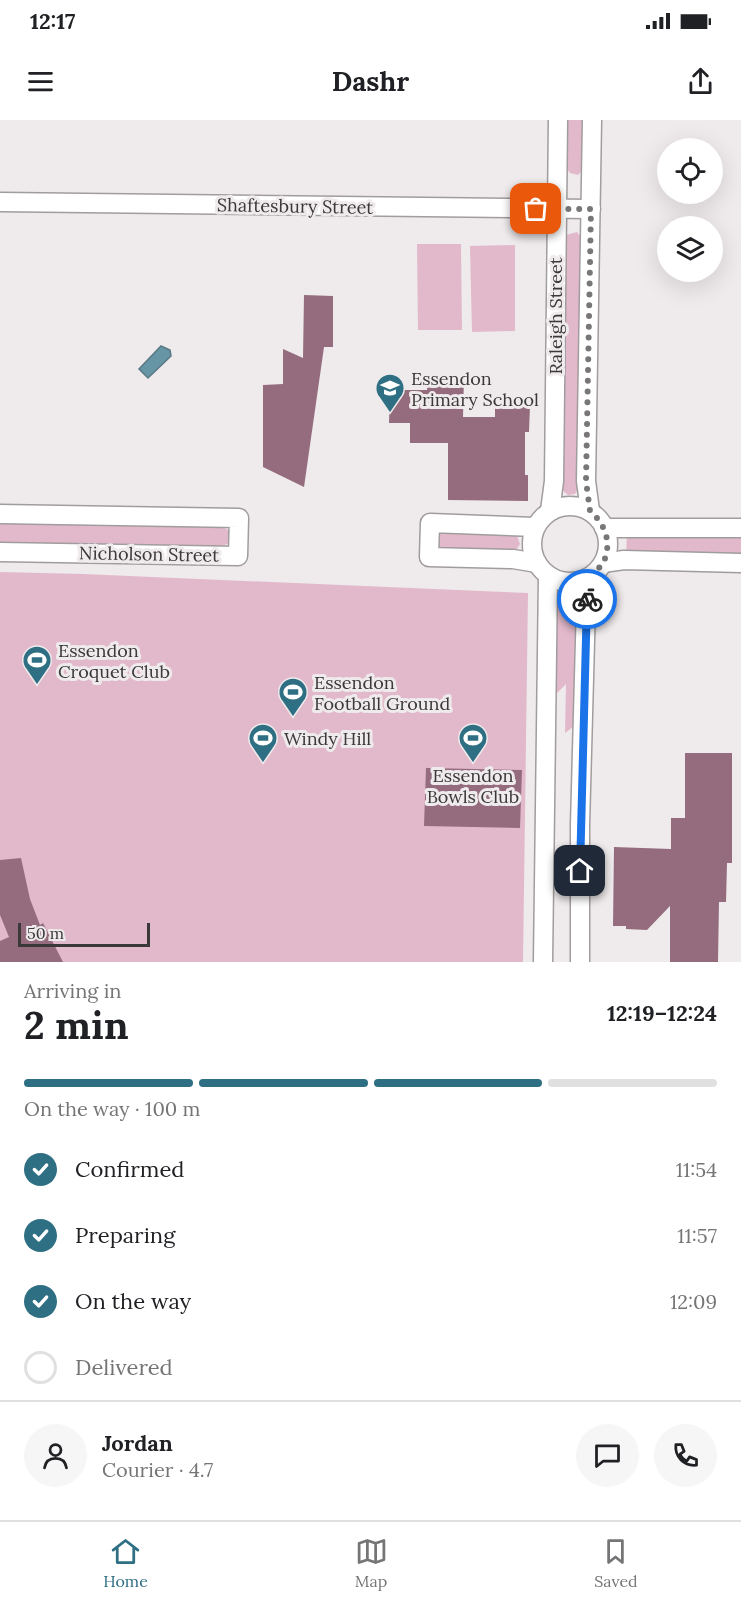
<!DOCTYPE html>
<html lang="en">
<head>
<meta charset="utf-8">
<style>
  body { margin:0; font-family:Lora,serif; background:#f6f6f6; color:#202124; height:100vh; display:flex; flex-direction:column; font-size:22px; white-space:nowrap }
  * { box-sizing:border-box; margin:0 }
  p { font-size:20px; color:#757577 }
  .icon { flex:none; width:33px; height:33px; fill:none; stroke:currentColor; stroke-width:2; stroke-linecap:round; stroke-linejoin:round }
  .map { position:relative; height:842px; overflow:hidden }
  .side { display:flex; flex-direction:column; background:#fff; flex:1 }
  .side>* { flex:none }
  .buttons { position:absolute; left:657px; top:18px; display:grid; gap:12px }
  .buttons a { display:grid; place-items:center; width:66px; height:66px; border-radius:50%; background:#fff; box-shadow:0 6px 24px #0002; font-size:30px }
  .scale { position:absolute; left:18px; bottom:15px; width:132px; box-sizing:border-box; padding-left:6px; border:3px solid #3a3839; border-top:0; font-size:16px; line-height:21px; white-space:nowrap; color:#3a3839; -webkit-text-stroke:4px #efeaec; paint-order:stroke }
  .pin { position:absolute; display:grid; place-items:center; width:51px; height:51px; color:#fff; margin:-26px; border-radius:12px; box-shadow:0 3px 9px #0006 }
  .courier { position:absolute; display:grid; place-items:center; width:60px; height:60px; margin:-30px; border:4px solid #1a73e8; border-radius:50%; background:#fff; color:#222; box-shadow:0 2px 8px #0007 }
  .summary em { font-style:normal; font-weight:700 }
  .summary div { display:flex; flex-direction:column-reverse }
  .summary { display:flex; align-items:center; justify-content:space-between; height:102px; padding:0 24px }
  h1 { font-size:39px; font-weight:700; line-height:45px }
  .bar { display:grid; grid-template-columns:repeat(4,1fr); gap:9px 6px; align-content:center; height:72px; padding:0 24px }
  .bar i { height:8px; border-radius:4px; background:#e0e0e0 }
  .bar .active { background:#2f6f83 }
  .bar p { grid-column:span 4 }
  .line { display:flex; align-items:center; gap:15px; padding:0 24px; border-top:2px solid #e0e0e0 }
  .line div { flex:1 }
  .round { display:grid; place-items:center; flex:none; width:63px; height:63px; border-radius:32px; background:#f6f6f6 }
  ol { padding:0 24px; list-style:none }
  li { display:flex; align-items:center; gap:18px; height:66px }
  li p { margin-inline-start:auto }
  li .icon { padding:6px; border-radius:50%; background:#2f6f83; color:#fff; stroke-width:4 }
  li:last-child { color:#757577 }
  li i { width:33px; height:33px; border:3px solid #e0e0e0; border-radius:50% }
  .status { display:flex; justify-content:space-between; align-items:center; height:42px; padding:0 30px; background:#fff; direction:ltr }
  .status svg { height:16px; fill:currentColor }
  header { display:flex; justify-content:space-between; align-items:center; height:78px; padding:0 24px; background:#fff; font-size:27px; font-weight:700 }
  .tabs { display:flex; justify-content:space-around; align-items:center; height:84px; border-top:2px solid #e0e0e0; background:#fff; font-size:16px; color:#757577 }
  .tabs a { display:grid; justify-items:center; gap:3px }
  .tabs .active { color:#2f6f83 }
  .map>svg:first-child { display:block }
</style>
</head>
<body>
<div class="status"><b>12:17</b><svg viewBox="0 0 49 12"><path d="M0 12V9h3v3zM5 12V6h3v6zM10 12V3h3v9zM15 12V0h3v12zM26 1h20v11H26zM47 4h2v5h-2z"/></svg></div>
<header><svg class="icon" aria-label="menu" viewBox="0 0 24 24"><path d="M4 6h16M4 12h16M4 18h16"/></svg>Dashr<svg class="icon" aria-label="share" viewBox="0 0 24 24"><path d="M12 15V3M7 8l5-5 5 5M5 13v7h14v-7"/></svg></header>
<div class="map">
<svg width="741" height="842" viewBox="0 0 741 842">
  <rect width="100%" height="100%" fill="#efeaec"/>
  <!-- green -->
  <g fill="#e2b9ca">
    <polygon points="563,0 585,0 584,48 578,55 570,53 563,44"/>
    <polygon points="577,112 583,120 580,365 575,374 568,375 561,369 562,116"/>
    <polygon points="417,124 461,124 462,210 418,210"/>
    <polygon points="515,125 515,211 472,212 470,126"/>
    <polygon points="0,403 222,407 230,411 230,423 219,427 0,423"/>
    <polygon points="443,411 516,413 520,424 517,429 510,432 441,430 438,427 438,415"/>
    <polygon points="627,413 741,414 741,437 626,435"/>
    <polygon points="0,452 83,454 528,473 523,842 0,842"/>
    <polygon points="568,471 574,473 579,479 577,604 565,613 566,564 554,576 556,478 563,472"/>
  </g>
  <!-- water -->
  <polygon fill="#6695a5" stroke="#597985" stroke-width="1.5" points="161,226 170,230 171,236 148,258 139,249"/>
  <!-- building -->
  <g fill="#946c7d">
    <polygon points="304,175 333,176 333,227 324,227 304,367 263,347 263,265 283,264 283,229 303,238"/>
    <polygon points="428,256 464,256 463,297 495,297 495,286 530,286 529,312 525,312 525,355 528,355 528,381 448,380 448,323 410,323 410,303 389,303 390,270 427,270"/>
    <polygon points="685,633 732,633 732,743 727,743 726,782 719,782 718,842 670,842 670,786 647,810 626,809 626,806 613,806 614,727 671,729 671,698 685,698"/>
    <polygon points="426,648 522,650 520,708 424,706"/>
    <polygon points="21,738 30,779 40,805 43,803 63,842 0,842 0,821 9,817 0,795 0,740"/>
  </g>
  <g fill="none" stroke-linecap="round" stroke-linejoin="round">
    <!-- minor casing -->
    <g stroke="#a19c9e" stroke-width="21">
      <g id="minor">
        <polyline points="0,82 591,89"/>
        <circle cx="570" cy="424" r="38"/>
        <polyline points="550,391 554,361 558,0"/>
        <polyline points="590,391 586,361 592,0"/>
        <polyline points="0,394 239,398 238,436 0,432"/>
        <polyline points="535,407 430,403 429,437 513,439 537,443"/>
        <polyline points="604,408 741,408"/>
        <polyline points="603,443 624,440 741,443"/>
        <polyline points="543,842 548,455"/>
        <polyline points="580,842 580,705 586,484 594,454"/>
      </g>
    </g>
    <!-- minor -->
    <use href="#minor" stroke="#fff" stroke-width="18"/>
  </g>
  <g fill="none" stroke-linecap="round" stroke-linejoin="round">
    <!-- done -->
    <path stroke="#797678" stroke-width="6" stroke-dasharray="0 10.8" d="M 536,89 L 591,89 L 586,361 L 590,391 C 605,404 612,422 604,441 C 601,447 595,451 593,457 C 590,464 589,472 587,479"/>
    <!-- route -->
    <polyline stroke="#1a73e8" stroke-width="8" points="580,751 587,479"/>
  </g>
  <!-- icons -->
  <defs>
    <g id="school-pin" transform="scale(1.5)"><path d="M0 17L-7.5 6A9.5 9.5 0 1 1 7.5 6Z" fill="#2f6f83" stroke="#efeaec"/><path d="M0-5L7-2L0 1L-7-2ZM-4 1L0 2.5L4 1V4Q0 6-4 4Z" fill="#fff"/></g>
    <g id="stadium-pin" transform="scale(1.5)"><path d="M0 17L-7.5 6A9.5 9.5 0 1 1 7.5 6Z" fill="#2f6f83" stroke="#efeaec"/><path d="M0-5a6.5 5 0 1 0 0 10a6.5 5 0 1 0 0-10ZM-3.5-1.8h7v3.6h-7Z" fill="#fff"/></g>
  </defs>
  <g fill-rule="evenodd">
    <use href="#school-pin" x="390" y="268"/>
    <use href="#stadium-pin" x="37" y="540"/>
    <use href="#stadium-pin" x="293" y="572"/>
    <use href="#stadium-pin" x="263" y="618"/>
    <use href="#stadium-pin" x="473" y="618"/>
  </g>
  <g text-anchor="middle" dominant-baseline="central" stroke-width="6" stroke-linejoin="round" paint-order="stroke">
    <!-- street labels -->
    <g font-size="18" fill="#3a3839" stroke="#efeaec">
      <text transform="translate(295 86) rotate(1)">Shaftesbury Street</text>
      <text transform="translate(555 196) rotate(-90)">Raleigh Street</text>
      <text transform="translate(149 434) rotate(1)">Nicholson Street</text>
    </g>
    <!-- poi labels -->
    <g font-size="18" fill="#3a3839" stroke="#efeaec" text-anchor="start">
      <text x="411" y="258">Essendon<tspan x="411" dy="21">Primary School</tspan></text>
      <text x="58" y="530">Essendon<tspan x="58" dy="21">Croquet Club</tspan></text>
      <text x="314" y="562">Essendon<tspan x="314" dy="21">Football Ground</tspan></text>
      <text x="284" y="618">Windy Hill</text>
      <text x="473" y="655" text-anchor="middle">Essendon<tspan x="473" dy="21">Bowls Club</tspan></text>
    </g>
  </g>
</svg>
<div class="buttons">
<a><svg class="icon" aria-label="locate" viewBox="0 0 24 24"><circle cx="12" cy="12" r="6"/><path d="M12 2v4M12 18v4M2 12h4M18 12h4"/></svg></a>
<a><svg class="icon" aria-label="layers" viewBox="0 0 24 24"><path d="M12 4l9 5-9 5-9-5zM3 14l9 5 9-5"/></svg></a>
</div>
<div class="scale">50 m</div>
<div class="pin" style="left:536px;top:89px;background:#ea580c"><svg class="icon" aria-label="bag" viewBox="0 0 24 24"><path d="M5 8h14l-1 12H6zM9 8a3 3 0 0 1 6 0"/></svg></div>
<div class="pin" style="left:580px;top:751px;background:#1f2937"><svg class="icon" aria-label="home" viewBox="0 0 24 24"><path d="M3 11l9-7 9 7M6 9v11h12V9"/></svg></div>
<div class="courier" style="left:587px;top:479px"><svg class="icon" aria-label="bike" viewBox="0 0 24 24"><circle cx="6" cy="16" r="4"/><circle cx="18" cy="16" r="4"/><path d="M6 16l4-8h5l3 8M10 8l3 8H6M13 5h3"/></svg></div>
</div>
<section class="side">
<div class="summary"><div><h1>2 min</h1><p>Arriving in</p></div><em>12:19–12:24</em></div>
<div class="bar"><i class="active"></i><i class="active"></i><i class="active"></i><i></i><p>On the way · 100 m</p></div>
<ol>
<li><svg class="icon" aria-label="check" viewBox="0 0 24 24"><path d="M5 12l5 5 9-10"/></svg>Confirmed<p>11:54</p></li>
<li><svg class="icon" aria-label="check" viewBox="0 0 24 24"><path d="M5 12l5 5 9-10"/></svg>Preparing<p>11:57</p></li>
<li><svg class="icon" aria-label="check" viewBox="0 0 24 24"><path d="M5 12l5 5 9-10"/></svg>On the way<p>12:09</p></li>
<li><i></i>Delivered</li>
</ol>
<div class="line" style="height:108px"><a class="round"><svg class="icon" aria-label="person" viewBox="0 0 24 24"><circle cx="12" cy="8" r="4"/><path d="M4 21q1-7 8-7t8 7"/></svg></a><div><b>Jordan</b><p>Courier · 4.7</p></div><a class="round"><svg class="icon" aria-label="chat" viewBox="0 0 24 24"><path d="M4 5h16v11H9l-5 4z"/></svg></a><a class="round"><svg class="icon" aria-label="phone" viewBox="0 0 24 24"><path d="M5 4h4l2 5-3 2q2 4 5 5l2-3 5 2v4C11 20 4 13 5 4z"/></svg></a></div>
</section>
<nav class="tabs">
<a class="active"><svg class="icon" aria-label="home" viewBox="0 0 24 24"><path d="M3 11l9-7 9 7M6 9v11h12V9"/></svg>Home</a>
<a><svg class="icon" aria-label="map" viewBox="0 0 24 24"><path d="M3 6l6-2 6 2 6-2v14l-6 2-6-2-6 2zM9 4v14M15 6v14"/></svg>Map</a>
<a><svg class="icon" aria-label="saved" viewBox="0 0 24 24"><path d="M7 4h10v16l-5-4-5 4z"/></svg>Saved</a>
</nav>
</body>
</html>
